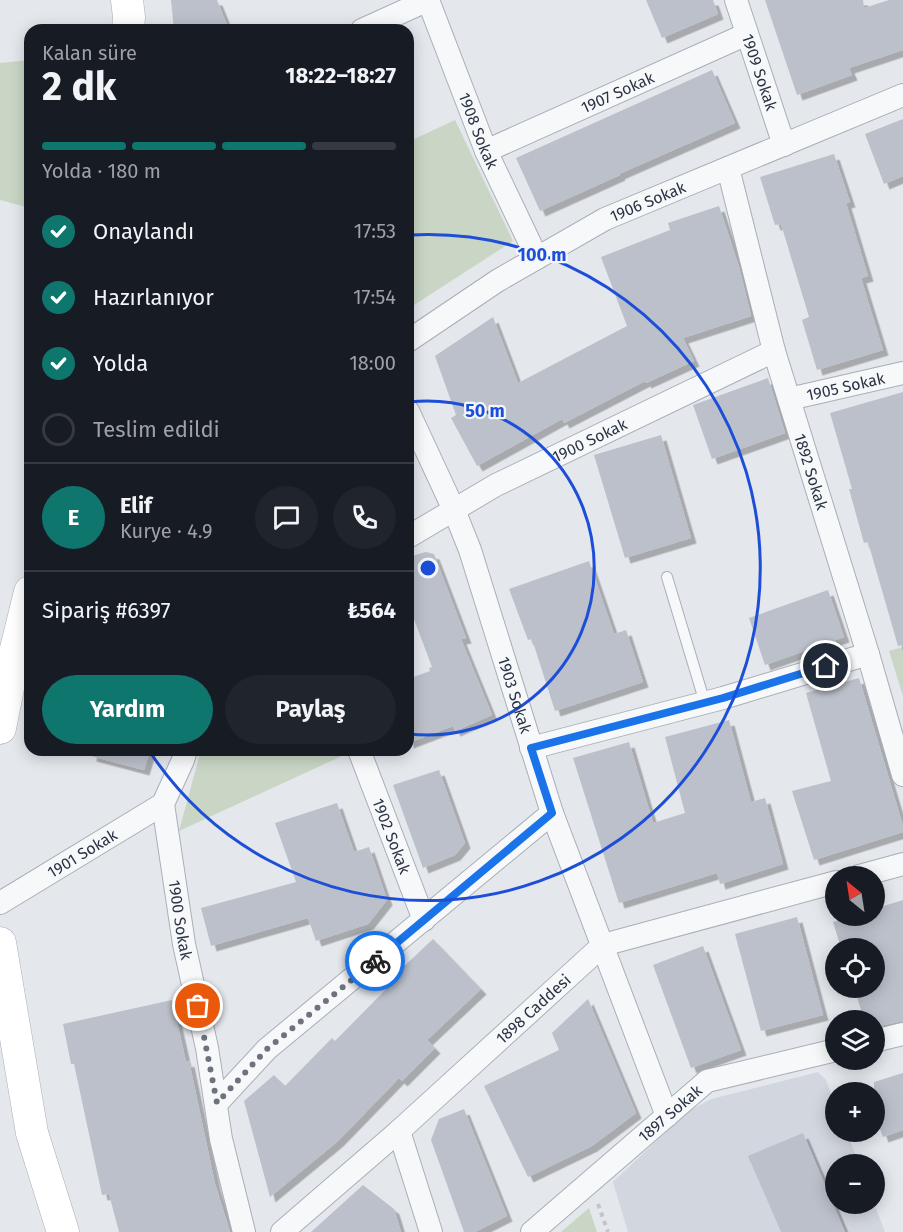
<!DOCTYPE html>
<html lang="tr">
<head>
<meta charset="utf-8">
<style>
  body { margin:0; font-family:"Fira Sans",sans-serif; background:#20242c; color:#f1f3f6; height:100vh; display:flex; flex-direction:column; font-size:22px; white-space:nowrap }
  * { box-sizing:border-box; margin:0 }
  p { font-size:20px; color:#9ea1a6 }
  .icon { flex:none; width:33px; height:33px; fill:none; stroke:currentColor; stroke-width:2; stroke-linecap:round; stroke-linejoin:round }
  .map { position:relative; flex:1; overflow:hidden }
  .drawer { position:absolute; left:24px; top:24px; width:390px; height:732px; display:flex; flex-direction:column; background:#171b24; border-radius:18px; box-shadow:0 3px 15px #0003 }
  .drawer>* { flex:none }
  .needle { width:39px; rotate:330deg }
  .controls { position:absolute; left:825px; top:866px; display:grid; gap:12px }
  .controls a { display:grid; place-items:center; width:60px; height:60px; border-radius:50%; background:#171b24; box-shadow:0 3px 15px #0003; font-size:30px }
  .pin { position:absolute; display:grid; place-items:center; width:51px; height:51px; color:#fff; margin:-26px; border:3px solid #fff; border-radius:50%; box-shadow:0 2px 6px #0007 }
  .courier { position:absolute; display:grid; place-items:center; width:60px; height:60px; margin:-30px; border:4px solid #1a73e8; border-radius:50%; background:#fff; color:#222; box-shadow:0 2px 8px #0007 }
  .head em { font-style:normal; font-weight:700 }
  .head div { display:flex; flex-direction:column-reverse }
  .head { display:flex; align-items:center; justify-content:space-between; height:102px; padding:0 18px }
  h1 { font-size:39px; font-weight:700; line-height:45px }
  .bar { display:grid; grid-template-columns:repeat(4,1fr); gap:9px 6px; align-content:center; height:72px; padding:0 18px }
  .bar i { height:8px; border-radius:4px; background:#363941 }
  .bar .active { background:#0f766e }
  .bar p { grid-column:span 4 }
  .line { display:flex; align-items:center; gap:15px; padding:0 18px; border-top:2px solid #363941 }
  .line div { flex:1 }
  .round { display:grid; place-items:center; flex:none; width:63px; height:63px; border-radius:32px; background:#20242c }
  ol { padding:0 18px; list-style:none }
  li { display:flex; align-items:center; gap:18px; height:66px }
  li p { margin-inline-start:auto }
  li .icon { padding:6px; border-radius:50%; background:#0f766e; color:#fff; stroke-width:4 }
  li:last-child { color:#9ea1a6 }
  li i { width:33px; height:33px; border:3px solid #363941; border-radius:50% }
  .cta { display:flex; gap:12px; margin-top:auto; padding:12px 18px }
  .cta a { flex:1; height:69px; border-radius:36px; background:#0f766e; color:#fff; font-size:24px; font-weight:700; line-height:69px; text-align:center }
  .cta a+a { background:#20242c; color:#f1f3f6 }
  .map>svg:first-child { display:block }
</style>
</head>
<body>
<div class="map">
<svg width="903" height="1232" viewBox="0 0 903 1232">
  <defs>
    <filter id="shadow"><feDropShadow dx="5.5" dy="5.5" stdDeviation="0" flood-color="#0004"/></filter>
  </defs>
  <rect width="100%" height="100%" fill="#e4e7ec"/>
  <!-- built -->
  <polygon fill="#d2d6de" points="818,1072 826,1080 835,1105 836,1131 846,1131 859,1164 836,1164 836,1203 874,1203 885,1232 628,1232 613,1182 686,1113 711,1099"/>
  <!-- green -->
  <g fill="#c9d6c5">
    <polygon points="30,60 30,208 0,200 0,63"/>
    <polygon points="455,120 513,241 408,309 408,142"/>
    <polygon points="903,647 903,696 889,651"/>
    <polygon points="201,750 342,750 344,755 179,831"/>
    <polygon points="589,1208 597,1232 561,1232"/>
  </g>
  <!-- building -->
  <g fill="#bbc0ca" filter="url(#shadow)">
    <polygon points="171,0 217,0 229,30 174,30"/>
    <polygon points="646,0 713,0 718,14 662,38"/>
    <polygon points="765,0 863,0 864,8 889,0 903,0 903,50 849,68 852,75 797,95"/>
    <polygon points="712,70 735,123 619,174 620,175 540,211 516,158"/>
    <polygon points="903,119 903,176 884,184 865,134"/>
    <polygon points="834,154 850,202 846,203 868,276 861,278 883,350 817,370 802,320 809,317 781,224 775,225 760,177"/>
    <polygon points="719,206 739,267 751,316 683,338 694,361 646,383 645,381 564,423 562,419 477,466 451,418 456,415 435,356 493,317 518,383 627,326 601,257 670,230 668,223"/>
    <polygon points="768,378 785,433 712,459 693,405"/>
    <polygon points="903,392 903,645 898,646 868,542 864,543 849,489 852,489 830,413"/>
    <polygon points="661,435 691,538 625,558 594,455"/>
    <polygon points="426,552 434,554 466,638 461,639 492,715 455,731 453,726 408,743 408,679 430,671 429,668 432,667 408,603 408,562 415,555"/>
    <polygon points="589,561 614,634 626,630 643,682 555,711 532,639 528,640 509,589"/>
    <polygon points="828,590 844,637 765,665 749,618"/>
    <polygon points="859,678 903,826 903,832 814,860 792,791 831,781 806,693"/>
    <polygon points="729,720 751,802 765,798 783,864 720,884 717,873 619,903 573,758 629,742 653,823 685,813 665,737"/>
    <polygon points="92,750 150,750 144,770 91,756"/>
    <polygon points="439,770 465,843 455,855 423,868 393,785"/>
    <polygon points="337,803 354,852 369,847 387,900 368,924 316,941 308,918 211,946 201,908 296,882 275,823"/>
    <polygon points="903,900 903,1021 874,1027 874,1020 864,1020 854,987 874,987 874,948 841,948 833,922 857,915 874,915 874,909"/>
    <polygon points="797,917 823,1015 761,1031 735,934"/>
    <polygon points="433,939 481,989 427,1040 435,1048 402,1081 399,1078 338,1141 270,1197 244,1101 274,1075 285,1086 332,1038 335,1041 401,974 399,971"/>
    <polygon points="703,946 741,1050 691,1068 653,965"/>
    <polygon points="588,999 636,1113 592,1146 528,1177 484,1086 559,1050 552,1033"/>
    <polygon points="172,1000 186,1062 189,1061 215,1184 230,1232 119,1232 109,1194 102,1195 74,1064 71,1064 63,1024"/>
    <polygon points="903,1073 903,1130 883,1137 874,1112 874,1082"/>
    <polygon points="464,1109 507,1216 475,1232 464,1232 431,1140 439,1119"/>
    <polygon points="803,1133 845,1232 781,1232 748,1156"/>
    <polygon points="363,1185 394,1209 401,1232 311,1232"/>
  </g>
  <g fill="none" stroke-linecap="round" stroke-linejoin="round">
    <!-- lane casing -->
    <g stroke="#a9aeb7" stroke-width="12">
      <polyline id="lane" points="667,577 705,703"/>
    </g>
    <!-- street casing -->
    <g stroke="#a9aeb7" stroke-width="24">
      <g id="street">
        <path id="s1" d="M 428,0 L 486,151 L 537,258"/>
        <path id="s2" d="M 736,0 L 784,145"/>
        <polyline points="362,30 428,0"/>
        <path id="s3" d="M 486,151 L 747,34"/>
        <path id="s4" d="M 728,168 L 774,351 L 868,654 L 903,775"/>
        <path id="s5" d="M 408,341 L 497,281 L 605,219 L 903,95"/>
        <path id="s6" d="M 789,399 L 903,373"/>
        <path id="s7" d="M 408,411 L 454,510 L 470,550 L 552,813 L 667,1116"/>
        <path id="s8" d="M 408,537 L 496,485 L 774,351"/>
        <polyline points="531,748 723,698 868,654"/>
        <path id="s9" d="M 186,750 L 183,760 L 163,804 L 184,944 L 207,1048 L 221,1139 L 244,1232"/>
        <path id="s10" d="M 359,750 L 424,920"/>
        <polyline points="859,876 903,864"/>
        <path id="s11" d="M 0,903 L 163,804"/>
        <polyline points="874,1041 903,1034"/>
        <polyline points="217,1103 267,1049 552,813"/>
        <polyline points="399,1131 431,1232"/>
        <path id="s12" d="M 282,1232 L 399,1131 L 603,945 L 836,882"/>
        <path id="s13" d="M 532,1232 L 707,1081 L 836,1050"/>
      </g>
    </g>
    <!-- secondary casing -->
    <g stroke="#a9aeb7" stroke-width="33">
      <g id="secondary">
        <polyline points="127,0 129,17 128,30"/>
        <polyline points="0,728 15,653 30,592"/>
        <polyline points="0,943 32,1133 63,1232"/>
      </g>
    </g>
    <!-- path -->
    <polyline stroke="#c2c5cb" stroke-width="4" stroke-dasharray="4.5 4.5" stroke-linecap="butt" points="598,1204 608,1232"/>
    <!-- lane -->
    <use href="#lane" stroke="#f7f8fa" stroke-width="10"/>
    <!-- street -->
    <use href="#street" stroke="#f7f8fa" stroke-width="22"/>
    <!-- secondary -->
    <use href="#secondary" stroke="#fff" stroke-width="32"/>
  </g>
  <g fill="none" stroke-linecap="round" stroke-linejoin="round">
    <!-- done -->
    <polyline stroke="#6c737f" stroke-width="6" stroke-dasharray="0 10.8" points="198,1006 217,1103 267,1049 375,961"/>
    <!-- route -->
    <polyline stroke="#1a73e8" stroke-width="8" points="375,961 552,813 531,748 723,698 826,666"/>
  </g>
  <!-- distance rings -->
  <g fill="none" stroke="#1d4ed8" stroke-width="3">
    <path d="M409 402A167 167 0 1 1 409 734"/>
    <path d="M411 235A333 333 0 1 1 150 752"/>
  </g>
  <g text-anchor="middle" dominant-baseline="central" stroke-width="4.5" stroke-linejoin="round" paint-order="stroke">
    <!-- street labels -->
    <g font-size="16" fill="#2b3445" stroke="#f4f6f9">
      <text stroke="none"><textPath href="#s2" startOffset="76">1909 Sokak</textPath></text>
      <text stroke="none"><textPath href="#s3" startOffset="144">1907 Sokak</textPath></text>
      <text stroke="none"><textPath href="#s1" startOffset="140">1908 Sokak</textPath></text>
      <text stroke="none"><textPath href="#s5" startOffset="278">1906 Sokak</textPath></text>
      <text stroke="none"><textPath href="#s6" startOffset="58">1905 Sokak</textPath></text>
      <text stroke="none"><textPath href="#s8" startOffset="206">1900 Sokak</textPath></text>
      <text stroke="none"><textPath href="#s4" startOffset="315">1892 Sokak</textPath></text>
      <text stroke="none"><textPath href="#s7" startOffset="304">1903 Sokak</textPath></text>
      <text stroke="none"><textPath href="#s10" startOffset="92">1902 Sokak</textPath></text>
      <text stroke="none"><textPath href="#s11" startOffset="96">1901 Sokak</textPath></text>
      <text stroke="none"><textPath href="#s9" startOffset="176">1900 Sokak</textPath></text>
      <text stroke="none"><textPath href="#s12" startOffset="336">1898 Caddesi</textPath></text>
      <text stroke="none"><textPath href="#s13" startOffset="182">1897 Sokak</textPath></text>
    </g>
  </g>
  <circle cx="428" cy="568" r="9" fill="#1d4ed8" stroke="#f4f6f9" stroke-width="3"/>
  <g font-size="18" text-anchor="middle" font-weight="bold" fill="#1d4ed8" stroke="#f4f6f9" stroke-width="4.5" stroke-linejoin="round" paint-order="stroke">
    <text x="542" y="261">100 m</text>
    <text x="485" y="417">50 m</text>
  </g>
</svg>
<div class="controls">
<a><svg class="needle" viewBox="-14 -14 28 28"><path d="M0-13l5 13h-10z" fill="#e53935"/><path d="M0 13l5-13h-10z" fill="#9ea1a6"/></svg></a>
<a><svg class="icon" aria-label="locate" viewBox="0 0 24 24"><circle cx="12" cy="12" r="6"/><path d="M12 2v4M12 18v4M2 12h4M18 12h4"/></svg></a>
<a><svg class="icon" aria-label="layers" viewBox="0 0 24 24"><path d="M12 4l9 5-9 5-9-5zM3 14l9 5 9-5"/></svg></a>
<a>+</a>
<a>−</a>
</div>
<div class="pin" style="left:198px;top:1006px;background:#ea580c"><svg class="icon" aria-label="bag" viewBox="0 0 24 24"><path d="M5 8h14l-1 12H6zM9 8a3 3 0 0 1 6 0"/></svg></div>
<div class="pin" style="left:826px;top:666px;background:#1f2937"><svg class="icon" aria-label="home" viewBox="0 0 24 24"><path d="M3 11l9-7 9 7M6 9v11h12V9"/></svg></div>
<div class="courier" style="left:375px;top:961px"><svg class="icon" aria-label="bike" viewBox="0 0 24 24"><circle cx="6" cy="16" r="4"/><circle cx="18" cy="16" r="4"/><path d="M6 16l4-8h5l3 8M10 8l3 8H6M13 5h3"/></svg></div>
<section class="drawer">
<div class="head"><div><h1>2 dk</h1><p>Kalan süre</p></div><em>18:22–18:27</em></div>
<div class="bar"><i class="active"></i><i class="active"></i><i class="active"></i><i></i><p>Yolda · 180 m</p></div>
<ol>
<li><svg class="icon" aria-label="check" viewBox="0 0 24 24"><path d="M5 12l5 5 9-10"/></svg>Onaylandı<p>17:53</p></li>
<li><svg class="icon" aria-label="check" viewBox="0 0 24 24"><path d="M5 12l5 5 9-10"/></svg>Hazırlanıyor<p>17:54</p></li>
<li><svg class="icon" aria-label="check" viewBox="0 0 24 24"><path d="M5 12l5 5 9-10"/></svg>Yolda<p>18:00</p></li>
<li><i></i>Teslim edildi</li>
</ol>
<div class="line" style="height:108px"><b class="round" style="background:#0f766e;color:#fff">E</b><div><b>Elif</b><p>Kurye · 4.9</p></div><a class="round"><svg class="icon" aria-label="chat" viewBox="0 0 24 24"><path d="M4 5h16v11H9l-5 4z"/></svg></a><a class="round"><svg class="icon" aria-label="phone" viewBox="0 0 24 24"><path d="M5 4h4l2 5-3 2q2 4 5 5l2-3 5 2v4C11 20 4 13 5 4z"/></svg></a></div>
<div class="line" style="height:78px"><div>Sipariş #6397</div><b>₺564</b></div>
<div class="cta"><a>Yardım</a><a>Paylaş</a></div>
</section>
</div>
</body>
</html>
